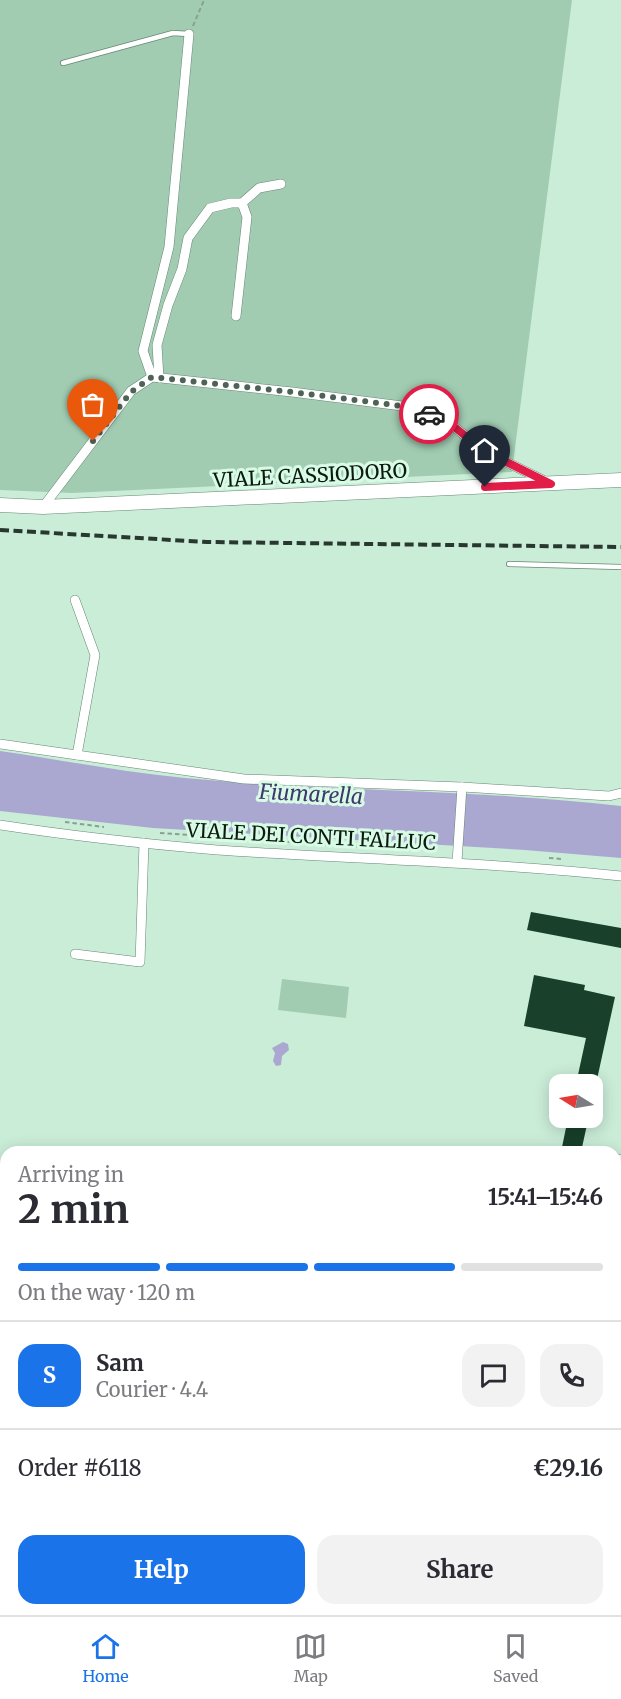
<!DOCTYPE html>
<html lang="en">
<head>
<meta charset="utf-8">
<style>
  body { margin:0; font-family:Merriweather,serif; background:#f2f2f3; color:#2b2b33; height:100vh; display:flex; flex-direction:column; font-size:22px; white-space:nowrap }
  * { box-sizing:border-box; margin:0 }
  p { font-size:20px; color:#7c7c81 }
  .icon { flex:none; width:33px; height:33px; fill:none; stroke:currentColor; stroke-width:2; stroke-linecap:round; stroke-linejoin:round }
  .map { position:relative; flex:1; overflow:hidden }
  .side { position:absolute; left:0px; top:1146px; width:621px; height:470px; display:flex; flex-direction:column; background:#fff; border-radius:18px 18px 0 0; box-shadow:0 3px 15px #0003 }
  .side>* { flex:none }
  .needle { width:39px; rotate:281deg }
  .controls { position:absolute; left:549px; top:1074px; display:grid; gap:12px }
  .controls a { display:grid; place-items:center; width:54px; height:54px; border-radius:12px; background:#fff; box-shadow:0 3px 15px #0003; font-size:30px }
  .pin { position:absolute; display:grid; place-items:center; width:51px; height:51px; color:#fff; margin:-62px -26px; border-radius:50% 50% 50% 0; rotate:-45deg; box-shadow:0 0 6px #0007 }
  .pin .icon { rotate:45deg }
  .courier { position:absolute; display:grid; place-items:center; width:60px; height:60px; margin:-30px; border:4px solid #e11d48; border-radius:50%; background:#fff; color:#222; box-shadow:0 2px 8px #0007 }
  .headline em { font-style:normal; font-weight:700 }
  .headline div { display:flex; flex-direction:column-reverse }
  .headline { display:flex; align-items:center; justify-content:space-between; height:102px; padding:0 18px }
  h1 { font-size:39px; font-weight:700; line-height:45px }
  .bar { display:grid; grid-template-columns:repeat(4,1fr); gap:9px 6px; align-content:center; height:72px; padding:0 18px }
  .bar i { height:8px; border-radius:4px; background:#e1e1e2 }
  .bar .active { background:#1a73e8 }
  .bar p { grid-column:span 4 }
  .line { display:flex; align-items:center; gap:15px; padding:0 18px; border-top:2px solid #e1e1e2 }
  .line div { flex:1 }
  .round { display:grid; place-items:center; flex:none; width:63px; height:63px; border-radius:18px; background:#f2f2f3 }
  .action { display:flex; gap:12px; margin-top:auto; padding:12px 18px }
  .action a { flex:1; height:69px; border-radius:18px; background:#1a73e8; color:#fff; font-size:24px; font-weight:700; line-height:69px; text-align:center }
  .action a+a { background:#f2f2f3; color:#2b2b33 }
  .tab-bar { display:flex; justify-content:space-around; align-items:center; height:84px; border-top:2px solid #e1e1e2; background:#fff; font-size:16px; color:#7c7c81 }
  .tab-bar a { display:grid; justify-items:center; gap:3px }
  .tab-bar .active { color:#1a73e8 }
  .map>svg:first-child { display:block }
</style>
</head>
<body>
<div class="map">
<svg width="621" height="1615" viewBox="0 0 621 1615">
  <rect width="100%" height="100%" fill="#caedd8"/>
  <!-- green -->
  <g fill="#a1ccb2">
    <polygon points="0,0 572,0 512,472 72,493 0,490"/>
    <polygon points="282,979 349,987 346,1018 278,1010"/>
  </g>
  <!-- water -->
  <g fill="#aaa8d1">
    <path d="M 0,751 C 61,760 123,772 185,778 C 330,792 476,789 621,806 L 621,858 L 525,850 L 153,828 L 0,811 Z"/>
    <polygon points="283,1042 288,1044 289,1050 282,1056 281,1065 276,1066 273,1061 275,1053 272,1048"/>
  </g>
  <!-- building -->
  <g fill="#18402b">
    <polygon points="531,912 621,928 621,948 527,930"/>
    <polygon points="534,975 585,985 584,990 615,997 596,1084 576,1084 586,1038 524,1026"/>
    <polygon points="568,1118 588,1120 581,1152 561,1152"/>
  </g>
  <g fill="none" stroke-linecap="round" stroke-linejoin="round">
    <!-- lane casing -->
    <g stroke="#678773" stroke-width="6">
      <g id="lane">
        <polyline points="63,63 173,33 189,34"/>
        <polyline points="509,564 621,567"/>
      </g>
    </g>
    <!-- street casing -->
    <g stroke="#678773" stroke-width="10">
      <g id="street">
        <polyline points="236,316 247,217 242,203"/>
        <polyline points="152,377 143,351 169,247 189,34"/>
        <polyline points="159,378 157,345 168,305 182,269 188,238 210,208 231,203 242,203 259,188 281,184"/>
        <polyline points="43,507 131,391 152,377 292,392 410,407 447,421 484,451 547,482"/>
        <polyline points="75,600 95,655 77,755"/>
        <polyline points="0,744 244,779 462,787 609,796 621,793"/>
        <path d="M 0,825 C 72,836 144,844 217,850 C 352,859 487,862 621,876"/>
        <polyline points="457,862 462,787"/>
        <polyline points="75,954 140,962 144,843"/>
        <polyline points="615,1158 621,1160"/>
        <polyline points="615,1546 621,1538"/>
        <polyline points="564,1615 567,1610"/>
      </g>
    </g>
    <!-- secondary casing -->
    <g stroke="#678773" stroke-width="15">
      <polyline id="secondary" points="0,505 43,507 621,480"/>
    </g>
    <!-- path -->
    <g stroke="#87a292" stroke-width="2" stroke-dasharray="4.5 3" stroke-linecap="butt">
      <polyline points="193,26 204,0"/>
      <polyline points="65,822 104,827"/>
      <polyline points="160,833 364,847"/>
      <polyline points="549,858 562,859"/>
    </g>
    <!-- lane -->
    <use href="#lane" stroke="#fff" stroke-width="4.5"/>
    <!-- street -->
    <use href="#street" stroke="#fff" stroke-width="9"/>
    <!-- secondary -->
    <use href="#secondary" stroke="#fff" stroke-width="14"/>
    <!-- rail -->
    <polyline stroke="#28382e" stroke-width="4" stroke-dasharray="9 4.5" stroke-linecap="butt" points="0,530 207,542 621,547"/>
  </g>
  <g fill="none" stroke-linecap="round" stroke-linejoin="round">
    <!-- done -->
    <polyline stroke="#4e6357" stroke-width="6" stroke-dasharray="0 10.8" points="93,441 131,392 152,377 292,392 410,407 429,414"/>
    <!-- route -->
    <polyline stroke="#e11d48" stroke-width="8" points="429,414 447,421 484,451 551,484 485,487"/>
  </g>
  <g text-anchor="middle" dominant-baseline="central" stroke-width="6" stroke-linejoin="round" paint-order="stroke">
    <!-- street labels -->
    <g font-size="20" fill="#0c1911" stroke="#d8fbe5">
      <text transform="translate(310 475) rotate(-3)">VIALE CASSIODORO</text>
      <text transform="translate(311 836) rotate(3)">VIALE DEI CONTI FALLUC</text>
    </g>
    <!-- water labels -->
    <g font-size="21" font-style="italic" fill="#3f386d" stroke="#d8fbe5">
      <text transform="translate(311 794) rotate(3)">Fiumarella</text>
    </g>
  </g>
</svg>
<div class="controls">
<a><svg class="needle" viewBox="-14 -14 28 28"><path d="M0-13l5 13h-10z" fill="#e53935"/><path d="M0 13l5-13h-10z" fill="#7c7c81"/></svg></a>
</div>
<div class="pin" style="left:93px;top:441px;background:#ea580c"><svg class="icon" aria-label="bag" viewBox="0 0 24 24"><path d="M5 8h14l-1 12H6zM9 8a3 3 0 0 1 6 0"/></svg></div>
<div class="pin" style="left:485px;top:487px;background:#1f2937"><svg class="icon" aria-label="home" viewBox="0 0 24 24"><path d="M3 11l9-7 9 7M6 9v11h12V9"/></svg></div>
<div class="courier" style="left:429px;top:414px"><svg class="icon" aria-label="car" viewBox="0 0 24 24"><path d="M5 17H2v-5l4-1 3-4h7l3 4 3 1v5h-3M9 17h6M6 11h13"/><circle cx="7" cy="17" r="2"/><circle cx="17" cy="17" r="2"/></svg></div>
<section class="side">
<div class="headline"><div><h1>2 min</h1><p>Arriving in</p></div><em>15:41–15:46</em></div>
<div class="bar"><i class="active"></i><i class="active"></i><i class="active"></i><i></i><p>On the way · 120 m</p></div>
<div class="line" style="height:108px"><b class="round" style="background:#1a73e8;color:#fff">S</b><div><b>Sam</b><p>Courier · 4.4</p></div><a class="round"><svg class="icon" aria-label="chat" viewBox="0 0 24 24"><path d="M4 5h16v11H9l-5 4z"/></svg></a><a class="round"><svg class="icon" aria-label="phone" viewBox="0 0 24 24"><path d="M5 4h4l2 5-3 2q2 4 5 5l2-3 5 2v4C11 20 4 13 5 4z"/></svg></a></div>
<div class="line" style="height:78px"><div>Order #6118</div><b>€29.16</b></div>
<div class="action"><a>Help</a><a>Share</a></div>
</section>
</div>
<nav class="tab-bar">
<a class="active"><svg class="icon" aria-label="home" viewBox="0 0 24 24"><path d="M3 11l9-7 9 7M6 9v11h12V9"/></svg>Home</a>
<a><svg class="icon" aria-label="map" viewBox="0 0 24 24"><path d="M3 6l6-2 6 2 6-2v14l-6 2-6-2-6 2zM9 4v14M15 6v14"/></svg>Map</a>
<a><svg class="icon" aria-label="saved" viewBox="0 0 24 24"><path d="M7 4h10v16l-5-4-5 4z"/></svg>Saved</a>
</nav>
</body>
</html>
